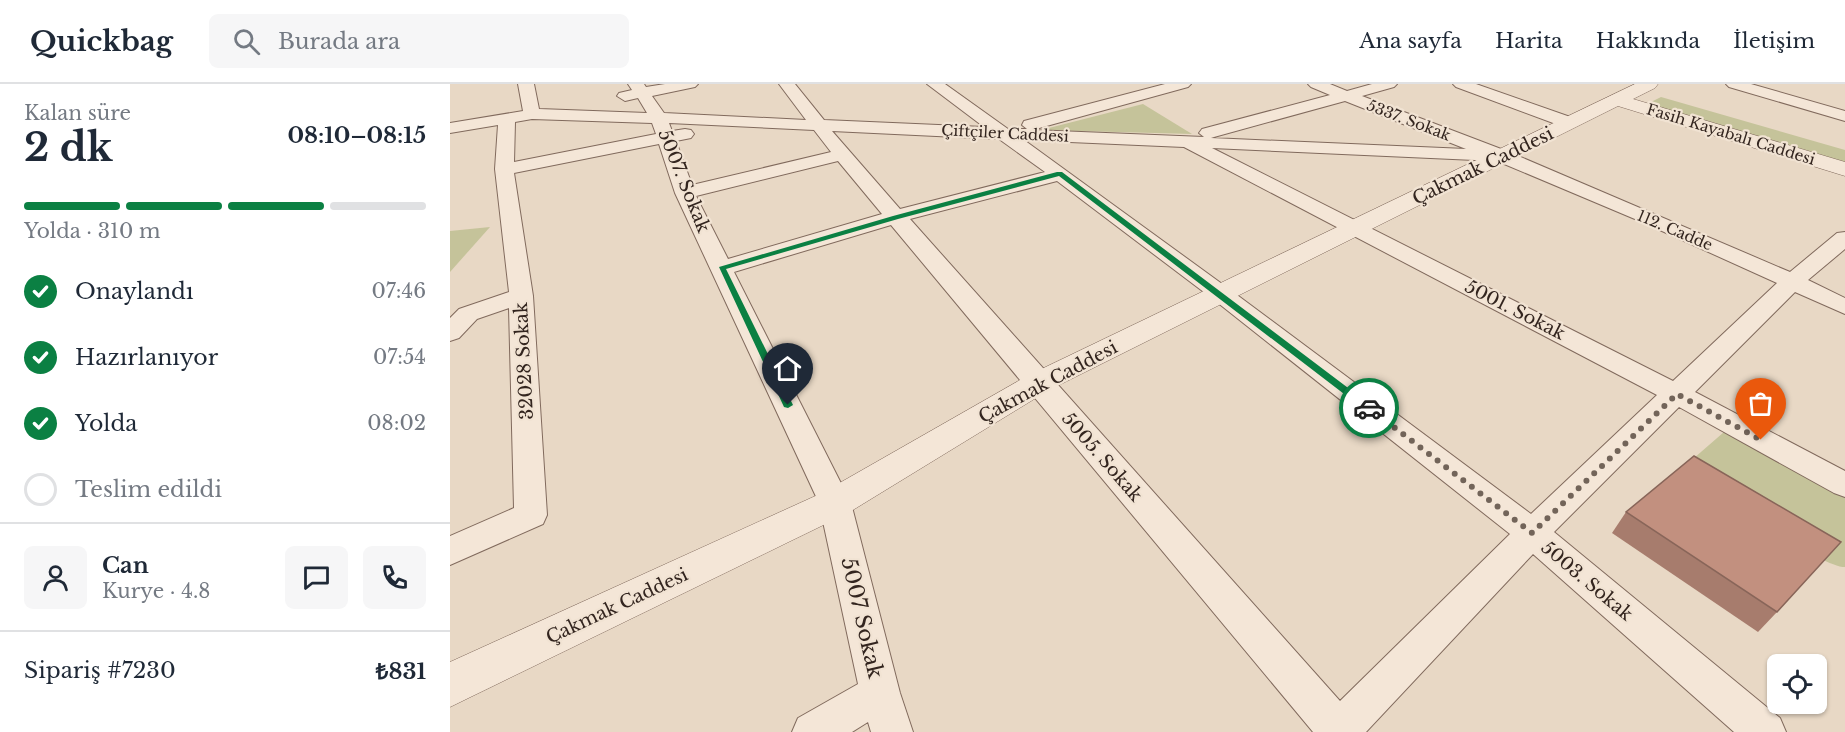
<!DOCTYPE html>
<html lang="tr">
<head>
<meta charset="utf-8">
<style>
  body { margin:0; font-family:"Libre Baskerville",serif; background:#f6f6f7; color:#1f2937; height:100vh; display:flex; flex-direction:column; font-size:22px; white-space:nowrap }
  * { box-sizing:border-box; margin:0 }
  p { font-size:20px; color:#747a83 }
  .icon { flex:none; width:33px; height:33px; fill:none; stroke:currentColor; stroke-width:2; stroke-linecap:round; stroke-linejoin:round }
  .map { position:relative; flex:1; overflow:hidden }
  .side { display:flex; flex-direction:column; background:#fff; width:450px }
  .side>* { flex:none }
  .fabs { position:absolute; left:1317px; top:570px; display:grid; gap:12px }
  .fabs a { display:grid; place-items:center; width:60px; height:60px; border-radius:9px; background:#fff; box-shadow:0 2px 4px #0004; font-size:30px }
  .pin { position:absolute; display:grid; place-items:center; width:51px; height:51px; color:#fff; margin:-62px -26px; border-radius:50% 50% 50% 0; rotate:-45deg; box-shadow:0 0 6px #0007 }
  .pin .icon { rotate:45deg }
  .courier { position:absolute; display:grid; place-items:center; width:60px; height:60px; margin:-30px; border:4px solid #0b8043; border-radius:50%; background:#fff; color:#222; box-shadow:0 2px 8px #0007 }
  .summary em { font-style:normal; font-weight:800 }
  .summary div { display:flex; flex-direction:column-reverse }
  .summary { display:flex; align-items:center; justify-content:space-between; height:102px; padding:0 24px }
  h1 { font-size:39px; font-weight:800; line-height:45px }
  .bar { display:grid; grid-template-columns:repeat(4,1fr); gap:9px 6px; align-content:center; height:72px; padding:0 24px }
  .bar i { height:8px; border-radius:4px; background:#e0e1e3 }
  .bar .selected { background:#0b8043 }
  .bar p { grid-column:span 4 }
  .line { display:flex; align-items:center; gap:15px; padding:0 24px; border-top:2px solid #e0e1e3 }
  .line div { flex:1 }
  .round { display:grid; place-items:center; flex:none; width:63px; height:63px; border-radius:9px; background:#f6f6f7 }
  ol { padding:0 24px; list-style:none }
  li { display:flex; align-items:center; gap:18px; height:66px }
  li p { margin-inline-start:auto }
  li .icon { padding:6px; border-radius:50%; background:#0b8043; color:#fff; stroke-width:4 }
  li:last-child { color:#747a83 }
  li i { width:33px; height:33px; border:3px solid #e0e1e3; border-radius:50% }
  header { display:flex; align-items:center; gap:36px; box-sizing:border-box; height:84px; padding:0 30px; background:#fff; border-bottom:2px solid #e0e1e3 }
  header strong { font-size:28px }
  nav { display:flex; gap:33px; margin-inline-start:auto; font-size:21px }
  .search { width:420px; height:54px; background:#f6f6f7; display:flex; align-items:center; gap:15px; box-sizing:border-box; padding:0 21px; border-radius:9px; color:#747a83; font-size:22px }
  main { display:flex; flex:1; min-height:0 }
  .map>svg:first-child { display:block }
</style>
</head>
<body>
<header>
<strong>Quickbag</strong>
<div class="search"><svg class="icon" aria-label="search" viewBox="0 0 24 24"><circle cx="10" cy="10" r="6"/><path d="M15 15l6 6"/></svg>Burada ara</div>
<nav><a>Ana sayfa</a><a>Harita</a><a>Hakkında</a><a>İletişim</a></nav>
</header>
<main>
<section class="side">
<div class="summary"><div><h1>2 dk</h1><p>Kalan süre</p></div><em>08:10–08:15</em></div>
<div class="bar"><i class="selected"></i><i class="selected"></i><i class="selected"></i><i></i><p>Yolda · 310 m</p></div>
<ol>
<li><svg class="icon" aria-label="check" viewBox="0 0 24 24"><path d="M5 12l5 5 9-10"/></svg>Onaylandı<p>07:46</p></li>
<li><svg class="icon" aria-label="check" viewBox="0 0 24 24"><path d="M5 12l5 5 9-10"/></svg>Hazırlanıyor<p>07:54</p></li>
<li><svg class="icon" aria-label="check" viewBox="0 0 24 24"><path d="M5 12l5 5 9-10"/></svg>Yolda<p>08:02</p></li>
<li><i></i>Teslim edildi</li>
</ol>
<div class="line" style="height:108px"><a class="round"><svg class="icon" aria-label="person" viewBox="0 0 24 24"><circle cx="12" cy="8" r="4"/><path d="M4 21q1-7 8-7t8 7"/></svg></a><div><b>Can</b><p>Kurye · 4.8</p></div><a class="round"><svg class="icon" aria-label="chat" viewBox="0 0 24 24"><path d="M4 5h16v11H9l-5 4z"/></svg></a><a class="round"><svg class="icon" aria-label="phone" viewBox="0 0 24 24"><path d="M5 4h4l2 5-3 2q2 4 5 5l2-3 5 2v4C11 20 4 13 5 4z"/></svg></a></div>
<div class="line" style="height:78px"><div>Sipariş #7230</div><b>₺831</b></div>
</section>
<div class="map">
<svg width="1395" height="648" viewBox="0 0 1395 648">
  <rect width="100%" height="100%" fill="#e8d8c5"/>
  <!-- green -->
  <g fill="#c5c39a">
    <polygon points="1211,13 1395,66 1395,82 1193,22"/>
    <polygon points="693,20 742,50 591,46"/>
    <polygon points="40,143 0,188 0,147"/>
    <path d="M 1274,348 L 1287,351 L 1395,412 L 1395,483 C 1367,483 1264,401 1236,381 Z"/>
  </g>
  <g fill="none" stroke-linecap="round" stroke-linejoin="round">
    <!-- minor casing -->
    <g stroke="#816a5d" stroke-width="2">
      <g id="minor">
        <path d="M 68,0 L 84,0 L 89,25 L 197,29 L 188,14 L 175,17 L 167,12 L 169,9 L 182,6 L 178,0 L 194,0 L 196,3 L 215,0 L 248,0 L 245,3 L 202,12 L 214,29 L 356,36 L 329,0 L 345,0 L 374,36 L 534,43 L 477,0 L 495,0 L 558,45 L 577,45 L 572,41 L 574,37 L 715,0 L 741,0 L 738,3 L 582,46 L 754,53 L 749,49 L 752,45 L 880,11 L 861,3 L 858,0 L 880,0 L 897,7 L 922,0 L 947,0 L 944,3 L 912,12 L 1059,68 L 1340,188 L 1387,149 L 1395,148 L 1395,165 L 1358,196 L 1395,214 L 1395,230 L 1345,208 L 1245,308 L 1395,387 L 1395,413 L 1384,409 L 1229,323 L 1104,448 L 1330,634 L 1336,648 L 1284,648 L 1083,470 L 916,648 L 863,648 L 441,141 L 284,188 L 401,419 L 450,609 L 463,648 L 421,648 L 418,638 L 402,648 L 342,648 L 348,634 L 408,600 L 369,419 L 225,109 L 209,60 L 64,89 L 83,212 L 97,431 L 93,440 L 0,481 L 0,452 L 64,424 L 59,224 L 27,235 L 9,254 L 0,257 L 0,234 L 9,225 L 59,208 L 45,85 L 48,41 L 0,49 L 0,39 L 73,27 ZM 895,17 L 1016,65 L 761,54 L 764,53 ZM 82,35 L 202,39 L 206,50 L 64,78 L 65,38 ZM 219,39 L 364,46 L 381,68 L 242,101 L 226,57 L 241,54 L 244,50 L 241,46 L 235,45 L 222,47 ZM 382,47 L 549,55 L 595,88 L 450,125 ZM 574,56 L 734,63 L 1207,311 L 1081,430 L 779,205 ZM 762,64 L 1047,77 L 1192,138 L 1327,199 L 1223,297 ZM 388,77 L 432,130 L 278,175 L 246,112 ZM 607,97 L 763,215 L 1060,450 L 890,617 L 460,135 Z"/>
        <polygon points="1003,0 1026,0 1126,35 1128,39 1120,44 1114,43 1006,3"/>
        <polygon points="1276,0 1301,0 1395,27 1395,37 1279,3"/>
      </g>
    </g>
    <!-- tertiary casing -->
    <g stroke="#816a5d" stroke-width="1">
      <polygon id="tertiary" points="1185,0 1208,0 1205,4 1183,15 1395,78 1395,92 1168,22 599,306 398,429 0,623 0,578 372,409 577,292"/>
    </g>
    <!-- minor -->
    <use href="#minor" fill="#f4e6d7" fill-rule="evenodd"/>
    <!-- tertiary -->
    <use href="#tertiary" fill="#f4e6d7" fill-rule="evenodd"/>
  </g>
  <!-- wall -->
  <polygon fill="#a77c6d" points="1176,428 1327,528 1308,548 1162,449"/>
  <!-- building -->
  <polygon fill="#c2907f" stroke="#886559" stroke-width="1.5" points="1244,372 1391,458 1327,528 1176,428"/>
  <!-- route -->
  <polygon fill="#0b8043" points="607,88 612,88 922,322 922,326 915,326 609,92 448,135 276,185 343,321 338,324 334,323 269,183 443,132"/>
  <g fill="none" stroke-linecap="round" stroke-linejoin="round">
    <!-- done -->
    <polyline stroke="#726459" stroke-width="6" stroke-dasharray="0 10.8" points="919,324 1082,449 1227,310 1311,356"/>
  </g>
  <g text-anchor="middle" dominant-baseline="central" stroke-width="4.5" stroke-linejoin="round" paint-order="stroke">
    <!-- far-street labels -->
    <g font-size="15" fill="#33251f" stroke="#f1e3d3">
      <text transform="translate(959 36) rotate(21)">5337. Sokak</text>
      <text transform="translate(555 49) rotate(3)">Çiftçiler Caddesi</text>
      <text transform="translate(1281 50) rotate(17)">Fasih Kayabalı Caddesi</text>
      <text transform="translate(1225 146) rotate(23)">112. Cadde</text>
    </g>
    <!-- street labels -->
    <g font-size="18" fill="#33251f" stroke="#f1e3d3">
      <text transform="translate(1033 82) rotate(-26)">Çakmak Caddesi</text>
      <text transform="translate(234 97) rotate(68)">5007. Sokak</text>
      <text transform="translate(1065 226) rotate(27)">5001. Sokak</text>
      <text transform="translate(74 277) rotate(-93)">32028 Sokak</text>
      <text transform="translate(598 298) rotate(-28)">Çakmak Caddesi</text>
      <text transform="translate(652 373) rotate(49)">5005. Sokak</text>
      <text transform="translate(1137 497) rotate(40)">5003. Sokak</text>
      <text transform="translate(167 522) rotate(-25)">Çakmak Caddesi</text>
    </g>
    <!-- near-street labels -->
    <g font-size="21" fill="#33251f" stroke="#f1e3d3">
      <text transform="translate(412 534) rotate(77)">5007 Sokak</text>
    </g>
  </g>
</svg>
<div class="fabs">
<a><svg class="icon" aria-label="locate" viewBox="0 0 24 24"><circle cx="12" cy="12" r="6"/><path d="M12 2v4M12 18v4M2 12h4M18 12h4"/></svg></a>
</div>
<div class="pin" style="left:1311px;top:356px;background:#ea580c"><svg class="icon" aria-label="bag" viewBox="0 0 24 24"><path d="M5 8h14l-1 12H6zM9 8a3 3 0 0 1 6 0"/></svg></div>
<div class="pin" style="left:338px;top:321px;background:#1f2937"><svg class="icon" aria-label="home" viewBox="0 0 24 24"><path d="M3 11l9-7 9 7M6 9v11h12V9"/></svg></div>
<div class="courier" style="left:919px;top:324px"><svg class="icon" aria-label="car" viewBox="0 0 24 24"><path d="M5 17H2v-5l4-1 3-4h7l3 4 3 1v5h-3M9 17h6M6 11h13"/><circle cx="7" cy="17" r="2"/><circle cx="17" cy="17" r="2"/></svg></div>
</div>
</main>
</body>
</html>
